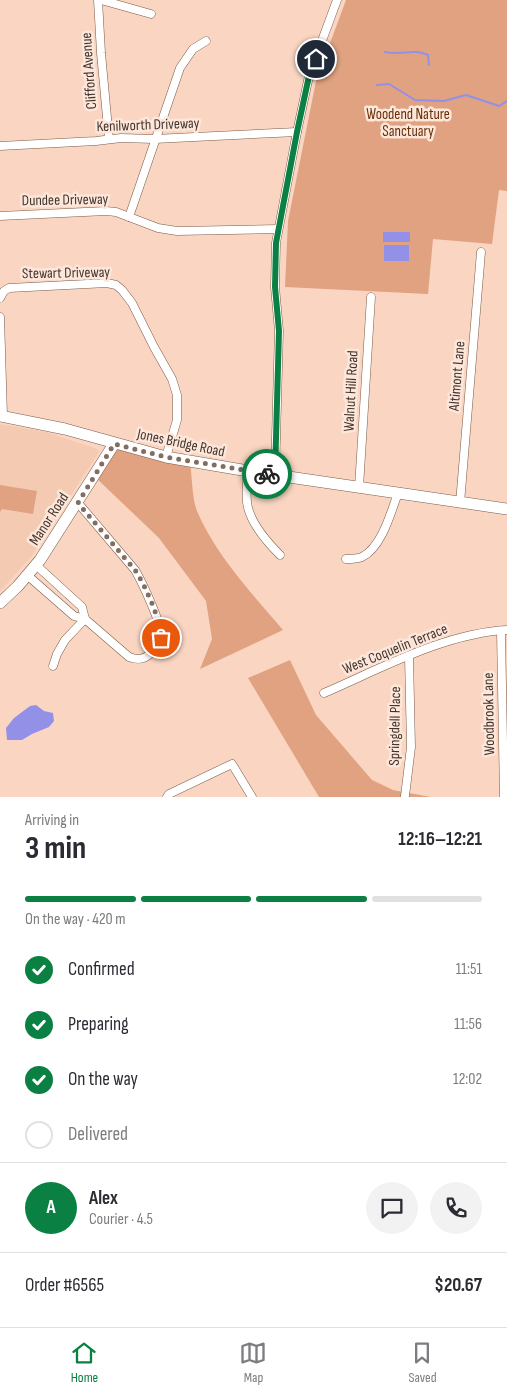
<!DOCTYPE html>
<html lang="en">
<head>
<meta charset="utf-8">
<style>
  body { margin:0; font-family:"Sofia Sans Condensed",sans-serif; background:#f2f2f3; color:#2b2b33; height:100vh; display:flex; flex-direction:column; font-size:19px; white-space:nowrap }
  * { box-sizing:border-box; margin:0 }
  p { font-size:16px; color:#7c7c81 }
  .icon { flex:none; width:28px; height:28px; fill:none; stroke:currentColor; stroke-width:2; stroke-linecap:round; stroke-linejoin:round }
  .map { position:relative; height:797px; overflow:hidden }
  .sheet { display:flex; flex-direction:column; background:#fff; flex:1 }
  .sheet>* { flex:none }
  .pin { position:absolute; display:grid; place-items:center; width:42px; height:42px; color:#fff; margin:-21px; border:2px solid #fff; border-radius:50%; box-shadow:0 1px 5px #0007 }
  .courier { position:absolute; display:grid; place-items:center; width:50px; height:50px; margin:-25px; border:4px solid #0b8043; border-radius:50%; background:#fff; color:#222; box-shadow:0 1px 6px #0007 }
  .headline em { font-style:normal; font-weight:700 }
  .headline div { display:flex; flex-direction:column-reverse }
  .headline { display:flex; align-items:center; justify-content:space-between; height:85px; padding:0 25px }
  h1 { font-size:32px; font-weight:700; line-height:38px }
  .bar { display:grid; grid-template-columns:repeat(4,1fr); gap:8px 5px; align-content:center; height:60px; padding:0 25px }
  .bar i { height:6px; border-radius:4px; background:#e1e1e2 }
  .bar .selected { background:#0b8043 }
  .bar p { grid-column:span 4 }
  .line { display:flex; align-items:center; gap:12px; padding:0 25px; border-top:1px solid #e1e1e2 }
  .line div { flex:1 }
  .round { display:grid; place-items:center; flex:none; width:52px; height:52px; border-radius:26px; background:#f2f2f3 }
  ol { padding:0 25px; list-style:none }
  li { display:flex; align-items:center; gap:15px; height:55px }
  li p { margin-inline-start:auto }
  li .icon { padding:5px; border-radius:50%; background:#0b8043; color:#fff; stroke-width:4 }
  li:last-child { color:#7c7c81 }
  li i { width:28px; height:28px; border:2px solid #e1e1e2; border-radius:50% }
  .tab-bar { display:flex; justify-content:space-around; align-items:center; height:70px; border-top:1px solid #e1e1e2; background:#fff; font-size:14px; color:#7c7c81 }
  .tab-bar a { display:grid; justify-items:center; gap:2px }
  .tab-bar .selected { color:#0b8043 }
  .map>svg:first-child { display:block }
</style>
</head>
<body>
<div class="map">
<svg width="507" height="797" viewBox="0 0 507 797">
  <rect width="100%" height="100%" fill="#fad6c2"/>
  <!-- built -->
  <polygon fill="#f5cab2" points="0,424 46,432 98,449 99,452 31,557 0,591"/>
  <!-- green -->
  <g fill="#e0a280">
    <polygon points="346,0 507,0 507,191 499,190 492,244 433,239 428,294 285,287 288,221 316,81"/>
    <path d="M 114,444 L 190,461 C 192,476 192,498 197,511 C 215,554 253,595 283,630 L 200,669 L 212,639 L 206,601 L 159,538 L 94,476 Z"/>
    <polygon points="0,485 37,491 33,514 2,509 0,512"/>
    <polygon points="290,660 316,715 372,780 393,790 431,797 319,797 248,678"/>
  </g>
  <!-- water -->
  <g fill="#9290e7">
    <rect x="383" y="232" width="27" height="10"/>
    <rect x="384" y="245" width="25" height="16"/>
    <polygon points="36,705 44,711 53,713 54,721 49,727 32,734 22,740 7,740 6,728 14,718 30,706"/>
  </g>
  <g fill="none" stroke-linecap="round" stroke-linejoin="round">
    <!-- stream -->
    <g stroke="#9290e7" stroke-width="2">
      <path d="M 385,52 C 401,56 414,48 428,55 L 429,65"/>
      <polyline points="377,85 389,84 415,100 444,101 466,95 499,106 507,101"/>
    </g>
    <!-- street casing -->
    <g stroke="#7a5b49" stroke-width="9">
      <g id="street">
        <polyline points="98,0 101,53 109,139"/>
        <polyline points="101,0 151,14"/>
        <polyline points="0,146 96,141 121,138 154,139 297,132"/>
        <polyline points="0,216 106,211 116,212 158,228 177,231 278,229"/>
        <polyline points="129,217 180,68 193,49 206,41"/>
        <polyline points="0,298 4,291 9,288 107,283 116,285 122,290 132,303 154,347 172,379 177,395 177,420 166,457"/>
        <polyline points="0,317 3,416"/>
        <path d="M 248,471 C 247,481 246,492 247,502 C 249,522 267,542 280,555"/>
        <polyline points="275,474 279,331 275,287 276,243 297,132 309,76 337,0"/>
        <polyline points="359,487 371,297"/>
        <polyline points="460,503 481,252"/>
        <path d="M 346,559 C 351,559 357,559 362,557 C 382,547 391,512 398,493"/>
        <polyline points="36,565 82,607 85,619"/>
        <path d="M 27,575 L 74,616 L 85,619 L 129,657 C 137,660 143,660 150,654 C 155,650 159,644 161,638 C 163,626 142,582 135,570 L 78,503"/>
        <polyline points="501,631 504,797"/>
        <polyline points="53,666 57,654 65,640 85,619"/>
        <path d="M 324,693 C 380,669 445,633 507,630"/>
        <polyline points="405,796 411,747 409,656"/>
        <polyline points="167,797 169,794 232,764 252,797"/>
      </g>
    </g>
    <!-- secondary casing -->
    <g stroke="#7a5b49" stroke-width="12">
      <g id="secondary">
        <polyline points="0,416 65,429 166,457 248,471 507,509"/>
        <polyline points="0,603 18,586 40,560 114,444"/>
      </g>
    </g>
    <!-- street -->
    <use href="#street" stroke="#fff" stroke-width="8"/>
    <!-- secondary -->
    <use href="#secondary" stroke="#fff" stroke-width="11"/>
  </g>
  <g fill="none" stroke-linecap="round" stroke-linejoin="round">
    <!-- done -->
    <path stroke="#836d61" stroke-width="5" stroke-dasharray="0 9" d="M 161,638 C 161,620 145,585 135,570 L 78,503 L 114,444 L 166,457 L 267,474"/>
    <!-- route -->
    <polyline stroke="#0b8043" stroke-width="6" points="267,474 275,474 279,331 275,287 276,243 297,132 309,76 316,59"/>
  </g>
  <g text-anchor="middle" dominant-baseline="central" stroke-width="5" stroke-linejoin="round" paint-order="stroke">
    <!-- street labels -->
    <g font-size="15" fill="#43352d" stroke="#fde6da">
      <text transform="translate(89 71) rotate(-94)">Clifford Avenue</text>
      <text transform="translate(148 125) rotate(-2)">Kenilworth Driveway</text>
      <text transform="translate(65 200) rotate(-1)">Dundee Driveway</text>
      <text transform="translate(66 273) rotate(-1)">Stewart Driveway</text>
      <text transform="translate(457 376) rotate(-85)">Altimont Lane</text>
      <text transform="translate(351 391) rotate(-87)">Walnut Hill Road</text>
      <text transform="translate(181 443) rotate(12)">Jones Bridge Road</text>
      <text transform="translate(49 519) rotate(-57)">Manor Road</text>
      <text transform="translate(395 649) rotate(-22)">West Coquelin Terrace</text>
      <text transform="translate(489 714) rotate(-91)">Woodbrook Lane</text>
      <text transform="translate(395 726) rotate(-89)">Springdell Place</text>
    </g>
    <!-- park labels -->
    <g font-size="15" fill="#672f07" stroke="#fde6da">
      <text x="408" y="114">Woodend Nature<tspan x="408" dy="17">Sanctuary</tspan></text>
    </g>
  </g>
</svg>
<div class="pin" style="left:161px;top:638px;background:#ea580c"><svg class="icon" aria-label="bag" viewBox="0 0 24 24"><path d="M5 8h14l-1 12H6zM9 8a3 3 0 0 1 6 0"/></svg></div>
<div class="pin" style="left:316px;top:59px;background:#1f2937"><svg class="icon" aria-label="home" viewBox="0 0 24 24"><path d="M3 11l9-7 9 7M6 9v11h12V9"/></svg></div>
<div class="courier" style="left:267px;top:474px"><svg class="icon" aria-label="bike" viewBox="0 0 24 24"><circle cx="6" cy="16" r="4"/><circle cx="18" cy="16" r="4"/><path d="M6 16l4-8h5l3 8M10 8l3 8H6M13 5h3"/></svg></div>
</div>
<section class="sheet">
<div class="headline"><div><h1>3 min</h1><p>Arriving in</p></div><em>12:16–12:21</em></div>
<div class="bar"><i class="selected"></i><i class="selected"></i><i class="selected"></i><i></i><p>On the way · 420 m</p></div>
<ol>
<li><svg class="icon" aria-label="check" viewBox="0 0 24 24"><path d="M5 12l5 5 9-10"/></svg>Confirmed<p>11:51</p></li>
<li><svg class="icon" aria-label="check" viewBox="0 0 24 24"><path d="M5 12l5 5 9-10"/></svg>Preparing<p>11:56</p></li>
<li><svg class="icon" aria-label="check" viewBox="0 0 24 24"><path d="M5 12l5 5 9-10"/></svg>On the way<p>12:02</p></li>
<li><i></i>Delivered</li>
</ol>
<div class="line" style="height:90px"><b class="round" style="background:#0b8043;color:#fff">A</b><div><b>Alex</b><p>Courier · 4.5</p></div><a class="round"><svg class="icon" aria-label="chat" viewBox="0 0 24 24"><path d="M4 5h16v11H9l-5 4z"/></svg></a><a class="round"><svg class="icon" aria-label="phone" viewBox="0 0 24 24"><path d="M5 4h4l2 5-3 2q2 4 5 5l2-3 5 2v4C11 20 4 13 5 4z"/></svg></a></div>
<div class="line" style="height:65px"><div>Order #6565</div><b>$20.67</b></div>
</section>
<nav class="tab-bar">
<a class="selected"><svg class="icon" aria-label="home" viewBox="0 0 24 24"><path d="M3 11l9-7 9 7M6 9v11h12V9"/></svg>Home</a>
<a><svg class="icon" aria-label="map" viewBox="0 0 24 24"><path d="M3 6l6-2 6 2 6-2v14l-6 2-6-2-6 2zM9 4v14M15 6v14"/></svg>Map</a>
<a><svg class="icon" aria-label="saved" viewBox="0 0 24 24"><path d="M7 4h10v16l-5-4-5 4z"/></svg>Saved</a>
</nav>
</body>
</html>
